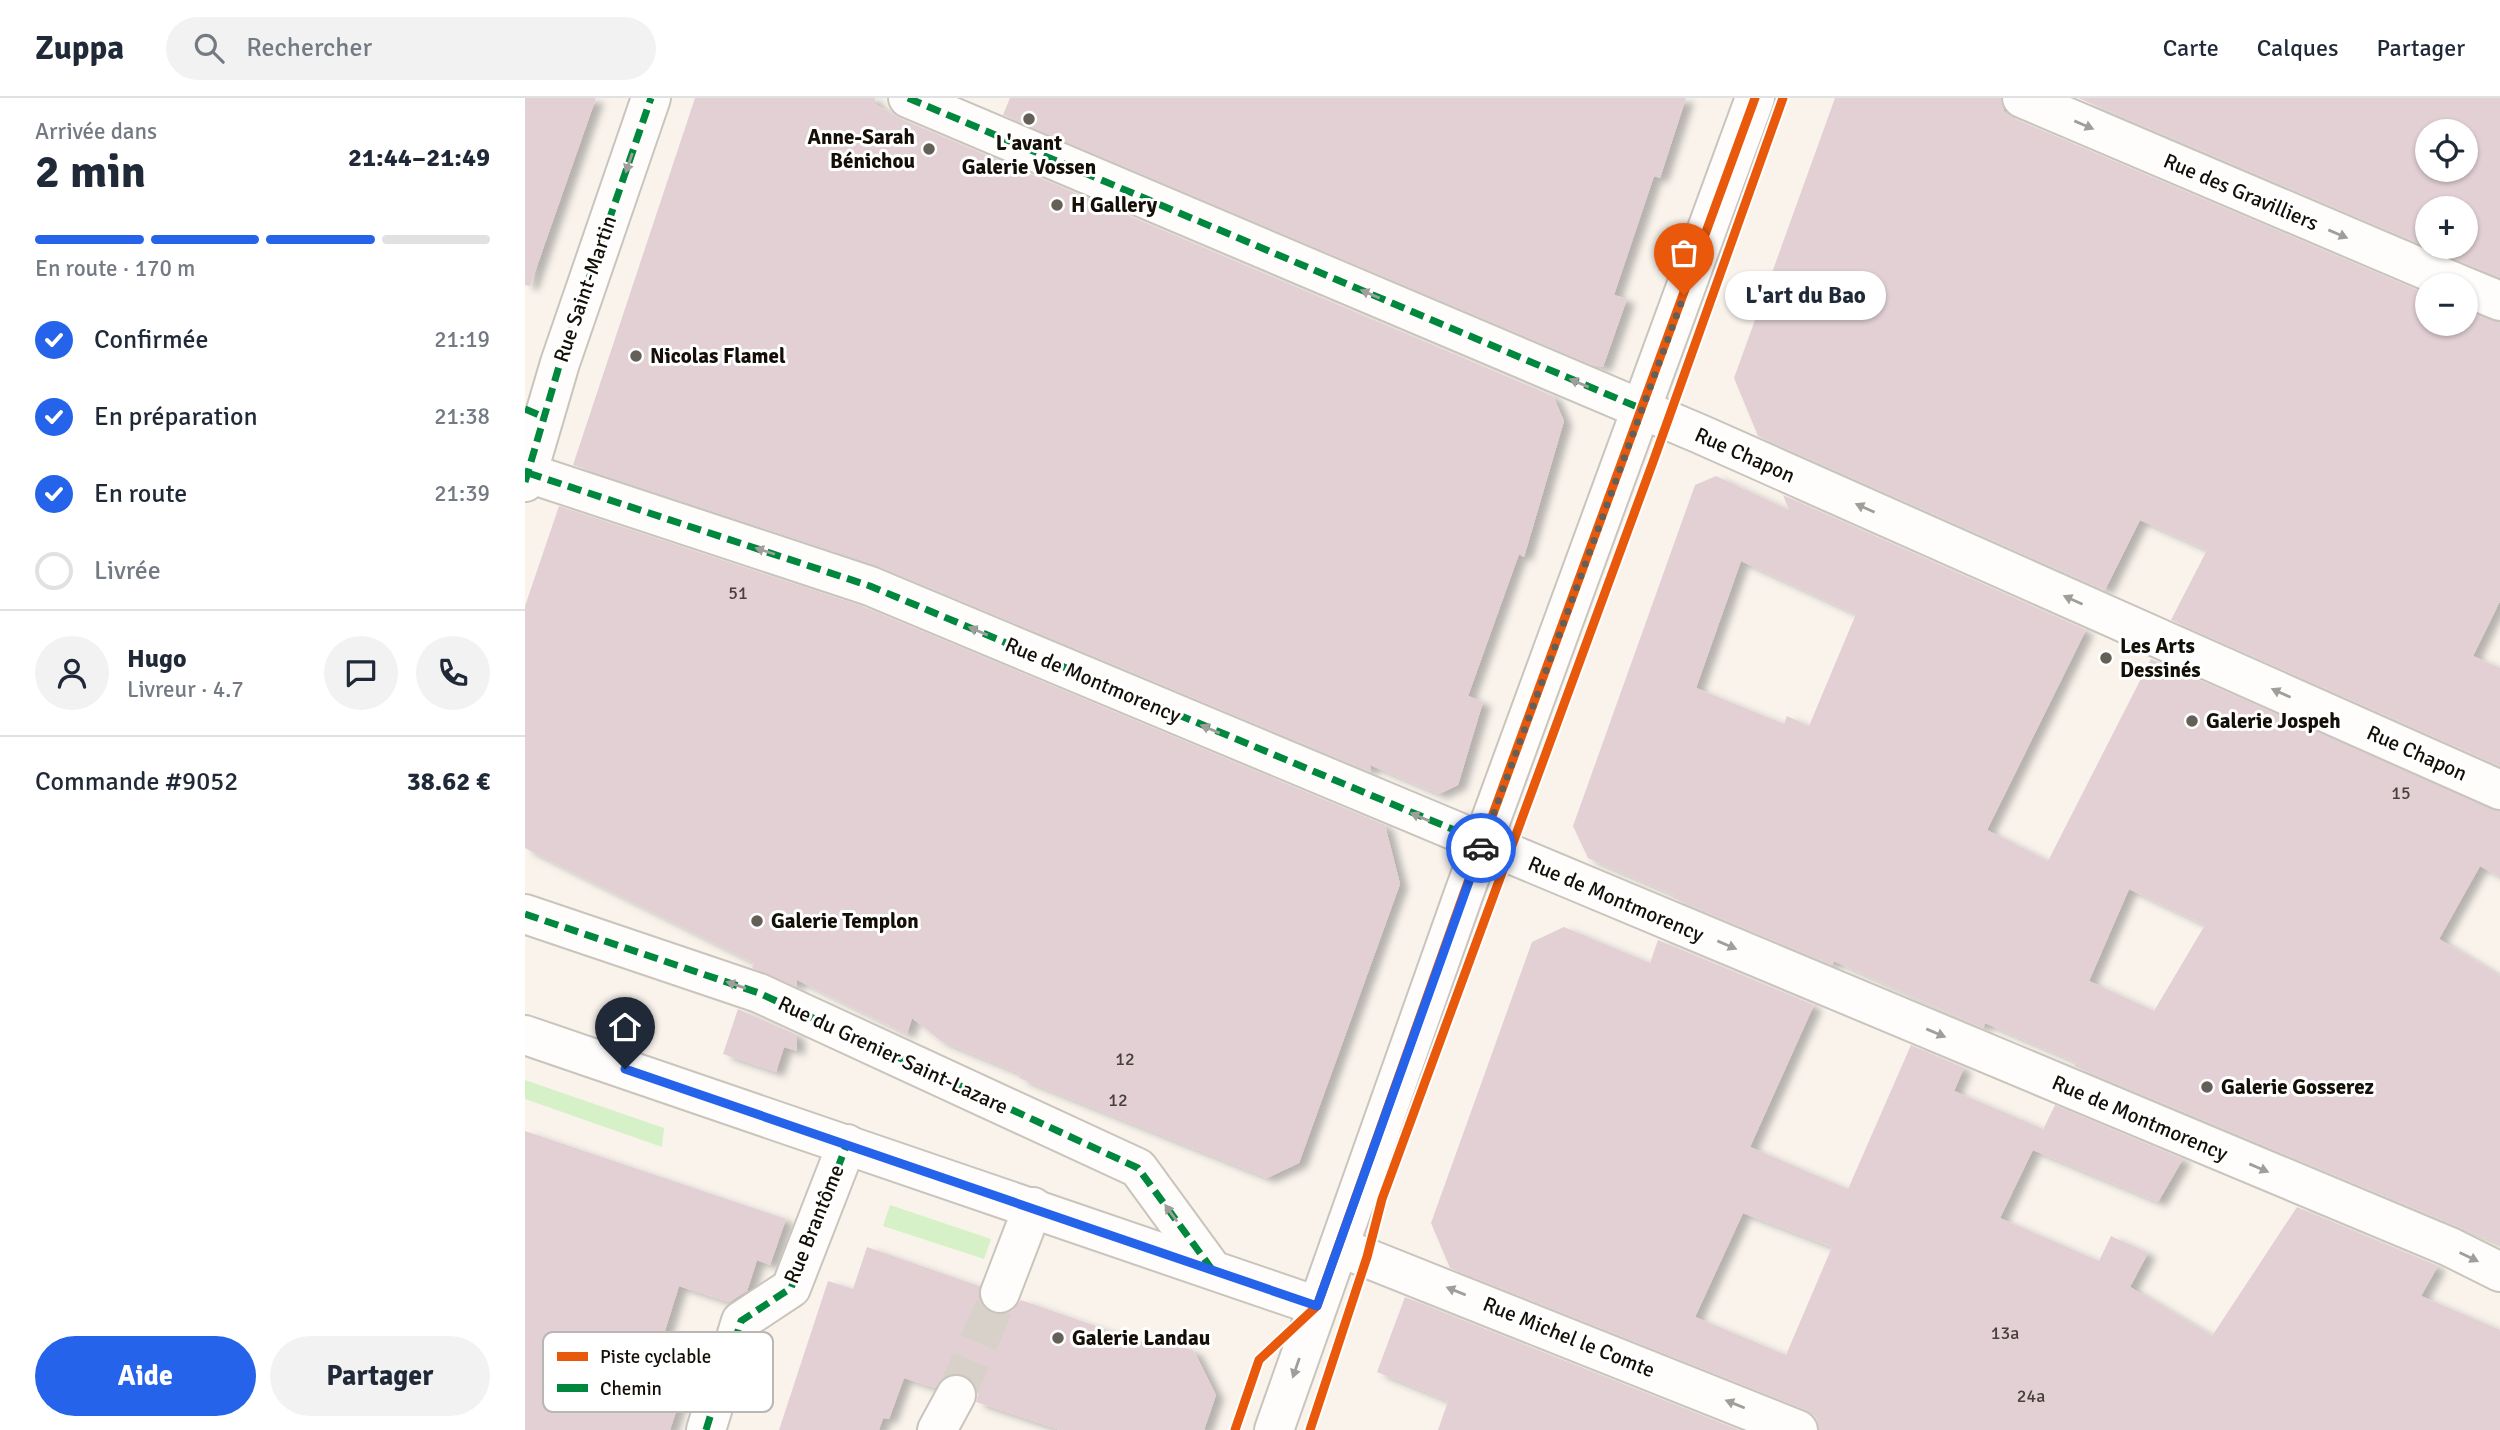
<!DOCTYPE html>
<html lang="fr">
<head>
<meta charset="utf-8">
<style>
  body { margin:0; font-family:Signika,sans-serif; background:#f2f2f3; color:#1f2937; height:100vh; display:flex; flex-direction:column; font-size:26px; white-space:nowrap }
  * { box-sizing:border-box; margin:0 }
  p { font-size:23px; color:#747a83 }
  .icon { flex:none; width:38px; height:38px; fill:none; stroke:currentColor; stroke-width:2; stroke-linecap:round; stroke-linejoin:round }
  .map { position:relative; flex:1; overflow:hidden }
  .sheet { display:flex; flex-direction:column; background:#fff; width:525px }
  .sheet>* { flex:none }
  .tools { position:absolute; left:1890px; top:21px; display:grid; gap:14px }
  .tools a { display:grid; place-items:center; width:63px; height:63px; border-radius:50%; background:#fff; box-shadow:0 2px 5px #0004; font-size:35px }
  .pin { position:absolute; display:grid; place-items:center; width:60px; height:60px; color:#fff; margin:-72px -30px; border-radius:50% 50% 50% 0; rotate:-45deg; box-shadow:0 0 7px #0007 }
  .pin .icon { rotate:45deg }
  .courier { position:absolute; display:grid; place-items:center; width:70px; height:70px; margin:-35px; border:5px solid #2563eb; border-radius:50%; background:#fff; color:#222; box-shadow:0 2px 9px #0007 }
  .bubble { position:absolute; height:49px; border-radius:24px; background:#fff; box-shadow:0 2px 5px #0004; font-size:23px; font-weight:800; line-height:49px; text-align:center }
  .summary em { font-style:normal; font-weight:800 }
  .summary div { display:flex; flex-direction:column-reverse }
  .summary { display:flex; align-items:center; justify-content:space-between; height:119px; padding:0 35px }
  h1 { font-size:46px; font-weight:800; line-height:52px }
  .bar { display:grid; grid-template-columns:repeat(4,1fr); gap:10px 7px; align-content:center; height:84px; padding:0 35px }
  .bar i { height:9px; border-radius:5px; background:#e0e1e3 }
  .bar .current { background:#2563eb }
  .bar p { grid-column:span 4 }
  .line { display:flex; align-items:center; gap:18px; padding:0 35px; border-top:2px solid #e0e1e3 }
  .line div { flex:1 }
  .round { display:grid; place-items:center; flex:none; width:74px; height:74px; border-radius:37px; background:#f2f2f3 }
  ol { padding:0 35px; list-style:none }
  li { display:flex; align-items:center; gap:21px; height:77px }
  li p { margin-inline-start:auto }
  li .icon { padding:7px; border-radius:50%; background:#2563eb; color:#fff; stroke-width:4 }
  li:last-child { color:#747a83 }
  li i { width:38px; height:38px; border:4px solid #e0e1e3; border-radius:50% }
  .action { display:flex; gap:14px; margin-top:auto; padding:14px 35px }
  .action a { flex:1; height:80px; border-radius:42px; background:#2563eb; color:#fff; font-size:28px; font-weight:800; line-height:80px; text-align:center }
  .action a+a { background:#f2f2f3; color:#1f2937 }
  header { display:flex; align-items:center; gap:42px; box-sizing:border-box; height:98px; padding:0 35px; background:#fff; border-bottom:2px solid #e0e1e3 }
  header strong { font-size:33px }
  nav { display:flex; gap:38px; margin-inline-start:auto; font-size:24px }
  .search { width:490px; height:63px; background:#f2f2f3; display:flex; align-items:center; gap:18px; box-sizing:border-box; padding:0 24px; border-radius:38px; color:#747a83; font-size:26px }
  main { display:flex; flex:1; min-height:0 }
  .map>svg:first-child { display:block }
</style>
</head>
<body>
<header>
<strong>Zuppa</strong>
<div class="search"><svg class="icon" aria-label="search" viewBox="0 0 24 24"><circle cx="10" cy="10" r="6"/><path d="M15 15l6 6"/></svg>Rechercher</div>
<nav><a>Carte</a><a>Calques</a><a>Partager</a></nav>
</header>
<main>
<section class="sheet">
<div class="summary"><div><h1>2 min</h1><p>Arrivée dans</p></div><em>21:44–21:49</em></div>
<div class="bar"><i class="current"></i><i class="current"></i><i class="current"></i><i></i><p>En route · 170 m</p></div>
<ol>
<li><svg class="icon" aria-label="check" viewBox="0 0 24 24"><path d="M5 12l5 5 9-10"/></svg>Confirmée<p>21:19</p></li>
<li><svg class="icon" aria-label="check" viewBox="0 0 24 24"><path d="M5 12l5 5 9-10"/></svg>En préparation<p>21:38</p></li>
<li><svg class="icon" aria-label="check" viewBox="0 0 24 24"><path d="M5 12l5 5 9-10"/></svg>En route<p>21:39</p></li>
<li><i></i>Livrée</li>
</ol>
<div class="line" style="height:126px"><a class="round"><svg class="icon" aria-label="person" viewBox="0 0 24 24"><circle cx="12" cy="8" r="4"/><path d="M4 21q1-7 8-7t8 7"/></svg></a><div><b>Hugo</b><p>Livreur · 4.7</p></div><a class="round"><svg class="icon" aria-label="chat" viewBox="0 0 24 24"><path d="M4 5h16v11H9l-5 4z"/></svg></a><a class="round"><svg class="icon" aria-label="phone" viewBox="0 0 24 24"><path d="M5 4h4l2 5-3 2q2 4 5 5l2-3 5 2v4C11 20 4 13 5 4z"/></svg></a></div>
<div class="line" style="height:91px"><div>Commande #9052</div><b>38.62 €</b></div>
<div class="action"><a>Aide</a><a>Partager</a></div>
</section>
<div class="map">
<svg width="1975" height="1332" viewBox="0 0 1975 1332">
  <defs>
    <filter id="shadow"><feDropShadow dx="8" dy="4.5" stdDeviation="3.5" flood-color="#0004"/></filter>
  </defs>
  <rect width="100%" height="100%" fill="#f9f3ec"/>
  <!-- green -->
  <g fill="#d6f1c7">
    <polygon points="0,982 139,1030 137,1049 0,1001"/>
    <polygon points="365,1107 466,1141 459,1161 358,1128"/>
  </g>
  <!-- building -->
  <g fill="#e2d0d5" fill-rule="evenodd" filter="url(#shadow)">
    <polygon points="0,0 71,0 5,188 0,187"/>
    <polygon points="170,0 350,0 350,6 374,20 1028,298 1039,323 999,459 994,456 943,598 958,604 933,687 914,696 845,667 846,674 353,468 48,367"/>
    <polygon points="485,0 1161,0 1135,80 1129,78 1089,197 1102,201 1078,269 1065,266 478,17"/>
    <polygon points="1310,0 1476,0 1479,13 1488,20 1902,196 1902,226 1941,226 1941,213 1975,224 1975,503 1948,558 1975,570 1975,668 1646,522 1682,452 1615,422 1580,492 1233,338 1209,280"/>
    <path d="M 1553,0 L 1975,0 L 1975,179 L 1947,168 ZM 1902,33 L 1941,33 L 1941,72 L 1902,72 ZM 1902,110 L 1941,110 L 1941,149 L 1902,149 Z"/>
    <path d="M 1191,378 L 1264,412 L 1258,397 L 1561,532 L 1462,732 L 1523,763 L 1626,561 L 1975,713 L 1975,779 L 1955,768 L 1914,841 L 1975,878 L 1975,1146 L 1549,968 L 1551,964 L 1460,925 L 1458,930 L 1309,863 L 1307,867 L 1148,800 L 1149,797 L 1063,760 L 1048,728 L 1170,387 ZM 1216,463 L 1331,516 L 1284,628 L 1262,618 L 1259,626 L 1171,590 ZM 1604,791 L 1680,827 L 1629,913 L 1564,883 Z"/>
    <polygon points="34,408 337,508 860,727 875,786 774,1065 742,1080 494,980 496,976 416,943 387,920 382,936 272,882 272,889 227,870 229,865 0,750 0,508"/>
    <path d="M 1039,829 L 1125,865 L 1133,842 L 1289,907 L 1225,1049 L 1323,1091 L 1386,947 L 1439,970 L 1429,993 L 1518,1031 L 1475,1120 L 1574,1163 L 1586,1138 L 1623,1155 L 1605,1189 L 1687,1238 L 1772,1109 L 1913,1168 L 1896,1198 L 1975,1232 L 1975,1332 L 1294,1332 L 1291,1319 L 1281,1312 L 925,1170 L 906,1125 L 1007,844 ZM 1218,1115 L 1307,1149 L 1261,1257 L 1170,1219 Z"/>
    <polygon points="213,911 272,937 272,953 259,949 251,974 198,956"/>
    <polygon points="1530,1007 1658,1061 1633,1104 1508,1052"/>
    <polygon points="0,1033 261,1121 245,1167 232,1162 222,1193 204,1204 154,1188 122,1290 155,1301 145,1332 0,1332"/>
    <polygon points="342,1149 454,1188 454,1199 458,1208 468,1216 479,1216 488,1212 496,1202 628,1248 631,1240 669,1253 691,1297 679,1332 535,1332 451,1304 453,1296 449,1285 442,1278 431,1275 419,1279 410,1290 379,1280 364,1321 358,1320 354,1332 254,1332 303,1183 328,1191"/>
    <polygon points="880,1199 1214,1332 913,1332 923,1303 852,1274"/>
  </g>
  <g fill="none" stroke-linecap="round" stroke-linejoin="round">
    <!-- minor-tunnel -->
    <polyline stroke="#d7d1ca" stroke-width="38" stroke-dasharray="38 19" stroke-linecap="butt" points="431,1297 475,1195"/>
    <!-- minor casing -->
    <g stroke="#c9c4bc" stroke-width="42">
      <g id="minor">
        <polyline points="383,0 1175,336 1975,692"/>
        <polyline points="1497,0 1936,187"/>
        <polyline points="1941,189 1975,203"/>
        <polyline points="3,375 345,488 1925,1149 1975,1174"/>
        <polyline points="0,384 35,265 126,0"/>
        <polyline points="0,816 234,895 613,1070 686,1170"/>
        <polyline points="0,937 792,1208"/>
        <polyline points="814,1149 1273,1332"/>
        <polyline points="475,1195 508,1109"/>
        <polyline points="203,1265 216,1223 266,1190 322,1046"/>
        <polyline points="181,1332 193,1293"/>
        <polyline points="412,1332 431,1297"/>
      </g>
    </g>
    <!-- major casing -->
    <g stroke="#c9c4bc" stroke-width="42">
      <polyline id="major" points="749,1332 939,795 1230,0"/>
    </g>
    <!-- minor -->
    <use href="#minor" stroke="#fefdfc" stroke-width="38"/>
    <!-- major -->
    <use href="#major" stroke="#fefdfc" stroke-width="38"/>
    <!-- quiet -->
    <g stroke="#00873e" stroke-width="7" stroke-dasharray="14 7" stroke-linecap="butt">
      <polyline points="383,0 1117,311"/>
      <polyline points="0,311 19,319"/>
      <polyline points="3,375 345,488 958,744"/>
      <polyline points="0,384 35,265 126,0"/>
      <polyline points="0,816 234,895 613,1070 686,1170"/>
      <polyline points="203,1265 216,1223 266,1190 322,1046"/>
      <polyline points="181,1332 193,1293"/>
    </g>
    <!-- cycleway casing -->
    <g stroke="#fff" stroke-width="13">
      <g id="cycleway">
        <polyline points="710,1332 734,1262 792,1208 939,795 1230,0"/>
        <polyline points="785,1332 842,1159 857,1101 1128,364 1258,0"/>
      </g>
    </g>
    <!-- cycleway -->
    <use href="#cycleway" stroke="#e8590c" stroke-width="9"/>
  </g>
  <!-- one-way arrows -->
  <defs><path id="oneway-solid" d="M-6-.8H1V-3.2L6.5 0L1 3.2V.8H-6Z" transform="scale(1.75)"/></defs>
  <g fill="#a09e9a">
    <use href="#oneway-solid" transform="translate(1559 27) rotate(23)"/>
    <use href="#oneway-solid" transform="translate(104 65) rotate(109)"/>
    <use href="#oneway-solid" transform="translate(1813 136) rotate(23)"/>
    <use href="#oneway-solid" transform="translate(845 196) rotate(-157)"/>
    <use href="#oneway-solid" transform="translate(1054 285) rotate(-157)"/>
    <use href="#oneway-solid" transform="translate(1340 410) rotate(-156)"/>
    <use href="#oneway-solid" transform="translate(240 453) rotate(-162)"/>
    <use href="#oneway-solid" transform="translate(1548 502) rotate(-156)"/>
    <use href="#oneway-solid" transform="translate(453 533) rotate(-157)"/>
    <use href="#oneway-solid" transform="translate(1756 595) rotate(-156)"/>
    <use href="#oneway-solid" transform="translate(685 631) rotate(-157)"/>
    <use href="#oneway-solid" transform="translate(895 719) rotate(-157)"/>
    <use href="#oneway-solid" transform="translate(1202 847) rotate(23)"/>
    <use href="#oneway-solid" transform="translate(211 887) rotate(-161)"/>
    <use href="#oneway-solid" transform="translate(1411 935) rotate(23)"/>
    <use href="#oneway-solid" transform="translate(1734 1070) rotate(23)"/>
    <use href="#oneway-solid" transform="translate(646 1115) rotate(-126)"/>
    <use href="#oneway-solid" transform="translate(1944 1159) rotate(26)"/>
    <use href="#oneway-solid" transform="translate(931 1193) rotate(-158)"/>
    <use href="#oneway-solid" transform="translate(771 1270) rotate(109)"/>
    <use href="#oneway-solid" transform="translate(1210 1306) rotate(-158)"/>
  </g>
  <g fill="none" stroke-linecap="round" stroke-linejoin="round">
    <!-- done -->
    <polyline stroke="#645f57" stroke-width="7" stroke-dasharray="0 12.6" points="956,750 1159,197"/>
    <!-- route -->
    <polyline stroke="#2563eb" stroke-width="9" points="100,971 792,1208 956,750"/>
  </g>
  <!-- markers -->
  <g fill="#645f57" stroke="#fff" stroke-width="2.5">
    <circle cx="504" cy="21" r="7"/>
    <circle cx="404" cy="51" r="7"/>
    <circle cx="532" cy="107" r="7"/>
    <circle cx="111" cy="258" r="7"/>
    <circle cx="1581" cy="560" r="7"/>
    <circle cx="1667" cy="623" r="7"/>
    <circle cx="232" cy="823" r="7"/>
    <circle cx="1682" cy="989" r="7"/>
    <circle cx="533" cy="1240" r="7"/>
  </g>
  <g text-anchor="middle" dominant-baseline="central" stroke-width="6" stroke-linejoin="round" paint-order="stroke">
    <!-- number labels -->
    <g font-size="18" fill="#483f3a">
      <text x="213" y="495">51</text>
      <text x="1876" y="695">15</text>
      <text x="600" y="961">12</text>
      <text x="593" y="1002">12</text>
      <text x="1480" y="1235">13a</text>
      <text x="1506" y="1298">24a</text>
    </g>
    <!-- poi labels -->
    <g font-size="21" font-weight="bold" fill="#140f07" stroke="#fff" text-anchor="start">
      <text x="390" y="39" text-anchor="end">Anne-Sarah<tspan x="390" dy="24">Bénichou</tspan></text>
      <text x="504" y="45" text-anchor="middle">L'avant<tspan x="504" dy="24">Galerie Vossen</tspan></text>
      <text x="546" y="107">H Gallery</text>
      <text x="125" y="258">Nicolas Flamel</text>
      <text x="1595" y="548">Les Arts<tspan x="1595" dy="24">Dessinés</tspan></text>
      <text x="1681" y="623">Galerie Jospeh</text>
      <text x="246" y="823">Galerie Templon</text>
      <text x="1696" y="989">Galerie Gosserez</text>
      <text x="547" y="1240">Galerie Landau</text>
    </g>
    <!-- street labels -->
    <g font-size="21" fill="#140f07" stroke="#fff">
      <text transform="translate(1716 94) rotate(23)">Rue des Gravilliers</text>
      <text transform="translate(60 191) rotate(-71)">Rue Saint-Martin</text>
      <text transform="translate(1220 357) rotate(24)">Rue Chapon</text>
      <text transform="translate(568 582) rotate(23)">Rue de Montmorency</text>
      <text transform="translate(1892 655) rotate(24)">Rue Chapon</text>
      <text transform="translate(1091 801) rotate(23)">Rue de Montmorency</text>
      <text transform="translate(368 957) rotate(25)">Rue du Grenier Saint-Lazare</text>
      <text transform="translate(1615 1020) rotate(23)">Rue de Montmorency</text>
      <text transform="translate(289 1126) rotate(-68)">Rue Brantôme</text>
      <text transform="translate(1044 1239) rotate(22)">Rue Michel le Comte</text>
    </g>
  </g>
  <!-- legend -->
  <rect x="18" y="1234" width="230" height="80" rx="10" fill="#fff" stroke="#b8b7b5" stroke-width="2"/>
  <rect x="32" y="1254" width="31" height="9" fill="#e8590c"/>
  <rect x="32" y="1286" width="31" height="8" fill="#00873e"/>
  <g font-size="19" fill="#140f07">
    <text x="75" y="1265">Piste cyclable</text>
    <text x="75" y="1297">Chemin</text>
  </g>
</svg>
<div class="tools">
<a><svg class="icon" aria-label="locate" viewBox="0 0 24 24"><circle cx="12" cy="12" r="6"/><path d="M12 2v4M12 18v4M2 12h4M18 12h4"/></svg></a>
<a>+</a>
<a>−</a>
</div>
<div class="pin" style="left:1159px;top:197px;background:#ea580c"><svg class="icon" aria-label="bag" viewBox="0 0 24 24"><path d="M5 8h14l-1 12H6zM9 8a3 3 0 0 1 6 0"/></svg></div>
<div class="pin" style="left:100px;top:971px;background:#1f2937"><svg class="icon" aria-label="home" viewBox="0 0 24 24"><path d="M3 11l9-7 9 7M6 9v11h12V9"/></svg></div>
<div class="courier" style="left:956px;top:750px"><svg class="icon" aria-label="car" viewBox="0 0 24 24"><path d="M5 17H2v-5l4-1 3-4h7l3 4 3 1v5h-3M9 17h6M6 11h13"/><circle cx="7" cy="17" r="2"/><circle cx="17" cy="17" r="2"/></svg></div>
<div class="bubble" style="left:1200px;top:173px;width:161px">L'art du Bao</div>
</div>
</main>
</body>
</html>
